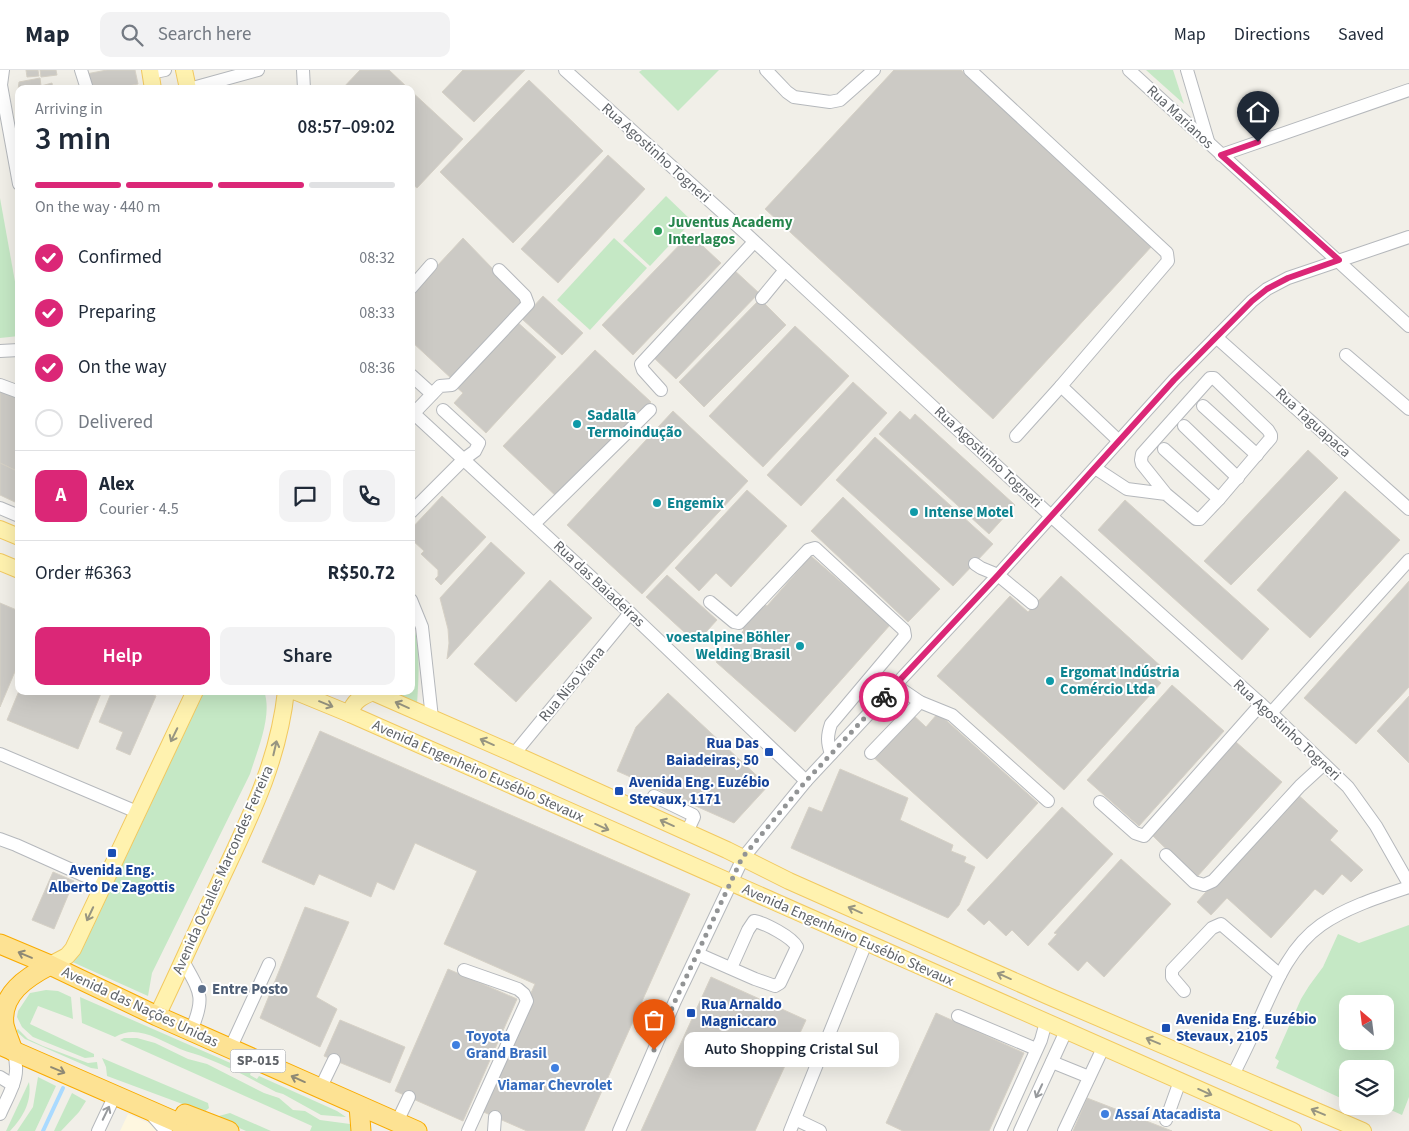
<!DOCTYPE html>
<html lang="en">
<head>
<meta charset="utf-8">
<style>
  body { margin:0; font-family:"Source Sans 3",sans-serif; background:#f2f2f3; color:#1f2937; height:100vh; display:flex; flex-direction:column; font-size:19px; white-space:nowrap }
  * { box-sizing:border-box; margin:0 }
  p { font-size:16px; color:#747a83 }
  .icon { flex:none; width:28px; height:28px; fill:none; stroke:currentColor; stroke-width:2; stroke-linecap:round; stroke-linejoin:round }
  .map { position:relative; flex:1; overflow:hidden }
  .sheet { position:absolute; left:15px; top:15px; width:400px; height:610px; display:flex; flex-direction:column; background:#fff; border-radius:10px; box-shadow:0 5px 20px #0002 }
  .sheet>* { flex:none }
  .needle { width:32px; rotate:332deg }
  .buttons { position:absolute; left:1339px; top:925px; display:grid; gap:10px }
  .buttons a { display:grid; place-items:center; width:55px; height:55px; border-radius:10px; background:#fff; box-shadow:0 5px 20px #0002; font-size:25px }
  .pin { position:absolute; display:grid; place-items:center; width:42px; height:42px; color:#fff; margin:-51px -21px; border-radius:50% 50% 50% 0; rotate:-45deg; box-shadow:0 0 5px #0007 }
  .pin .icon { rotate:45deg }
  .courier { position:absolute; display:grid; place-items:center; width:50px; height:50px; margin:-25px; border:4px solid #db2777; border-radius:50%; background:#fff; color:#222; box-shadow:0 1px 6px #0007 }
  .bubble { position:absolute; height:35px; border-radius:10px; background:#fff; box-shadow:0 5px 20px #0002; font-size:16px; font-weight:600; line-height:35px; text-align:center }
  .summary em { font-style:normal; font-weight:600 }
  .summary div { display:flex; flex-direction:column-reverse }
  .summary { display:flex; align-items:center; justify-content:space-between; height:85px; padding:0 20px }
  h1 { font-size:32px; font-weight:600; line-height:38px }
  .bar { display:grid; grid-template-columns:repeat(4,1fr); gap:8px 5px; align-content:center; height:60px; padding:0 20px }
  .bar i { height:6px; border-radius:4px; background:#e0e1e3 }
  .bar .current { background:#db2777 }
  .bar p { grid-column:span 4 }
  .line { display:flex; align-items:center; gap:12px; padding:0 20px; border-top:1px solid #e0e1e3 }
  .line div { flex:1 }
  .round { display:grid; place-items:center; flex:none; width:52px; height:52px; border-radius:10px; background:#f2f2f3 }
  ol { padding:0 20px; list-style:none }
  li { display:flex; align-items:center; gap:15px; height:55px }
  li p { margin-inline-start:auto }
  li .icon { padding:5px; border-radius:50%; background:#db2777; color:#fff; stroke-width:4 }
  li:last-child { color:#747a83 }
  li i { width:28px; height:28px; border:2px solid #e0e1e3; border-radius:50% }
  .action { display:flex; gap:10px; margin-top:auto; padding:10px 20px }
  .action a { flex:1; height:58px; border-radius:10px; background:#db2777; color:#fff; font-size:20px; font-weight:600; line-height:58px; text-align:center }
  .action a+a { background:#f2f2f3; color:#1f2937 }
  header { display:flex; align-items:center; gap:30px; box-sizing:border-box; height:70px; padding:0 25px; background:#fff; border-bottom:1px solid #e0e1e3 }
  header strong { font-size:24px }
  nav { display:flex; gap:28px; margin-inline-start:auto; font-size:18px }
  .search { width:350px; height:45px; background:#f2f2f3; display:flex; align-items:center; gap:12px; box-sizing:border-box; padding:0 18px; border-radius:10px; color:#747a83; font-size:19px }
  .map>svg:first-child { display:block }
</style>
</head>
<body>
<header>
<strong>Map</strong>
<div class="search"><svg class="icon" aria-label="search" viewBox="0 0 24 24"><circle cx="10" cy="10" r="6"/><path d="M15 15l6 6"/></svg>Search here</div>
<nav><a>Map</a><a>Directions</a><a>Saved</a></nav>
</header>
<div class="map">
<svg width="1409" height="1061" viewBox="0 0 1409 1061">
  <rect width="100%" height="100%" fill="#f1efe8"/>
  <!-- commercial -->
  <polygon fill="#fef7e0" points="128,1044 167,1061 120,1061"/>
  <!-- green -->
  <g fill="#c5e8c5" fill-rule="evenodd">
    <polygon points="642,0 719,0 678,41 639,2"/>
    <polygon points="1146,0 1173,0 1184,34"/>
    <polygon points="666,126 692,151 650,196 623,171"/>
    <polygon points="0,128 19,234 19,266 0,268"/>
    <polygon points="614,168 647,198 590,260 557,230"/>
    <path d="M 411,547 C 421,575 419,605 417,634 L 388,621 L 411,621 Z"/>
    <path d="M 199,621 L 264,621 C 273,645 257,681 250,704 L 152,903 L 148,926 L 68,890 Z"/>
    <path d="M 1409,855 L 1409,1027 L 1402,1045 L 1382,1036 L 1385,1036 L 1385,999 L 1348,999 L 1347,1031 L 1276,998 L 1279,991 L 1275,988 L 1301,929 L 1309,916 L 1323,897 L 1338,864 L 1359,873 ZM 1348,934 L 1385,934 L 1385,971 L 1348,971 Z"/>
    <polygon points="46,920 58,921 71,927 73,949 38,936 30,954 94,984 94,987 85,988 33,967 22,957 17,947 18,941 30,923"/>
    <path d="M 80,927 L 251,1002 L 250,1005 L 257,1009 L 259,1006 L 337,1041 L 346,1047 L 321,1045 L 283,1024 L 276,1022 C 253,1010 230,997 206,988 C 198,984 189,983 180,979 C 159,970 137,954 115,967 L 82,953 Z"/>
    <polygon points="18,959 28,969 43,976 88,993 97,992 98,999 91,998 25,969 16,961"/>
    <polygon points="124,968 137,968 155,973 188,989 207,994 264,1023 279,1028 293,1040 305,1041 320,1050 350,1054 351,1061 310,1061 312,1056 120,970"/>
    <polygon points="102,988 208,1033 209,1038 204,1042 107,1006 106,997"/>
    <polygon points="38,1007 56,1016 35,1061 17,1061 33,1037"/>
    <path d="M 29,1012 C 32,1032 23,1047 10,1061 L 6,1061 Z"/>
    <polygon points="72,1023 86,1031 79,1042 61,1061 54,1061"/>
    <polygon points="230,1043 271,1061 246,1061 215,1047"/>
  </g>
  <g fill="none" stroke-linecap="round" stroke-linejoin="round">
    <!-- stream -->
    <polyline stroke="#aadaff" stroke-width="4" points="43,1061 63,1018"/>
  </g>
  <!-- building -->
  <g fill="#cccac5" stroke="#d6d1c6">
    <polygon points="26,0 38,0 39,6 27,7"/>
    <polygon points="40,0 56,0 57,5 41,7"/>
    <polygon points="107,0 135,0 138,14 112,19 88,19 86,4"/>
    <polygon points="360,0 389,0 409,19 342,19"/>
    <polygon points="463,0 525,0 474,52 442,22"/>
    <polygon points="894,0 961,0 1152,176 993,349 765,139"/>
    <polygon points="40,8 41,16 19,19 18,20 19,12"/>
    <polygon points="529,10 603,81 513,173 440,102"/>
    <polygon points="52,13 53,19 26,19 41,16"/>
    <polygon points="411,21 463,69 417,118 411,113"/>
    <polygon points="608,85 645,119 558,213 521,179"/>
    <polygon points="690,164 721,193 633,285 602,255"/>
    <polygon points="463,168 524,231 453,310 411,271 411,224"/>
    <polygon points="733,199 759,223 676,309 651,285"/>
    <polygon points="543,226 583,263 562,285 522,249"/>
    <polygon points="760,229 786,255 704,337 679,312"/>
    <polygon points="514,249 556,287 486,363 454,333 463,323 454,315"/>
    <polygon points="795,256 849,306 763,397 709,346"/>
    <polygon points="595,280 651,332 559,429 503,376"/>
    <polygon points="853,312 887,343 801,436 767,405"/>
    <polygon points="0,319 18,326 19,402 0,393"/>
    <polygon points="673,341 748,411 642,524 567,455"/>
    <polygon points="900,341 910,350 915,344 1015,435 989,464 879,364"/>
    <polygon points="875,367 993,474 953,516 836,410"/>
    <polygon points="1308,380 1338,408 1231,515 1204,491"/>
    <polygon points="0,393 19,402 19,429 17,433 0,425"/>
    <polygon points="747,420 787,456 731,517 716,503 699,521 675,498"/>
    <polygon points="1345,421 1400,470 1310,568 1257,520"/>
    <polygon points="442,426 486,467 441,515 435,509 438,506 438,500 421,484 424,481 411,469 411,459"/>
    <polygon points="843,427 940,519 908,552 811,461"/>
    <polygon points="1125,430 1269,559 1242,590 1098,460"/>
    <polygon points="491,472 525,503 447,589 449,573 448,559 440,528"/>
    <polygon points="811,486 890,555 795,662 716,592 744,560 739,555 762,533 767,536"/>
    <polygon points="667,505 717,550 696,573 646,527"/>
    <polygon points="1061,506 1164,599 1155,608 1161,613 1064,720 937,606 1010,526 1028,542"/>
    <polygon points="550,510 592,548 516,632 474,594"/>
    <polygon points="1409,511 1409,617 1356,674 1304,628"/>
    <polygon points="0,533 19,541 19,592 0,637"/>
    <polygon points="1172,615 1224,661 1139,756 1087,710"/>
    <polygon points="19,621 102,621 78,679 7,650"/>
    <polygon points="112,621 145,621 156,626 130,685 116,679 123,662 99,652"/>
    <polygon points="668,623 768,716 734,753 617,701 636,657"/>
    <polygon points="1409,626 1409,693 1377,661"/>
    <polygon points="911,643 926,657 938,643 1038,733 987,789 872,686"/>
    <polygon points="320,661 690,824 584,1061 527,1061 479,1040 535,914 444,874 477,801 415,773 394,820 377,812 371,827 319,804 314,815 262,792"/>
    <polygon points="1236,672 1282,712 1196,808 1153,766"/>
    <polygon points="840,699 908,728 900,750 953,775 951,781 966,787 964,792 975,797 959,835 948,848 791,778 809,737 822,742"/>
    <polygon points="1295,722 1338,761 1330,770 1363,800 1351,812 1342,804 1323,825 1315,819 1271,868 1227,828 1211,845 1197,832"/>
    <polygon points="1062,737 1113,784 1028,876 1012,860 1006,866 989,850 984,855 967,840"/>
    <polygon points="1121,789 1171,834 1104,907 1087,891 1078,901 1048,874 1057,864 1054,863"/>
    <polygon points="53,802 74,811 54,859 32,850"/>
    <polygon points="305,837 349,852 316,927 337,939 320,977 260,948"/>
    <polygon points="448,899 517,929 463,1051 395,1021"/>
    <polygon points="711,907 806,950 755,1061 641,1061"/>
    <polygon points="936,943 1024,983 989,1061 903,1061 886,1053"/>
    <polygon points="340,950 405,977 390,1013 324,986"/>
    <polygon points="1087,1028 1172,1061 1073,1061"/>
  </g>
  <g fill="none" stroke-linecap="round" stroke-linejoin="round">
    <!-- minor casing -->
    <g stroke="#b5b8bc" stroke-width="14">
      <g id="minor">
        <polyline points="3,0 1,15 19,114"/>
        <polyline points="81,0 87,19"/>
        <polyline points="303,0 304,19"/>
        <polyline points="565,0 742,160 1051,446 1271,643 1348,717 1376,756 1409,814"/>
        <polyline points="766,0 787,22 794,27 830,32 840,30 874,0"/>
        <polyline points="970,0 1167,183 1168,191 1061,316 1119,371"/>
        <polyline points="1129,0 1409,256"/>
        <polyline points="1187,0 1208,71"/>
        <polyline points="150,3 165,0"/>
        <polyline points="189,19 258,0"/>
        <polyline points="1221,85 1409,20"/>
        <polyline points="411,218 431,195"/>
        <polyline points="762,228 785,200"/>
        <polyline points="1216,267 1409,439"/>
        <polyline points="0,281 19,280"/>
        <polyline points="1346,285 1409,339"/>
        <polyline points="411,305 432,324"/>
        <polyline points="0,315 19,322"/>
        <polyline points="661,320 643,300 641,294 754,172"/>
        <polyline points="1203,336 1257,385"/>
        <polyline points="411,341 630,543 806,711"/>
        <polyline points="414,343 440,316 452,315 528,234 525,226 499,200"/>
        <polyline points="1184,356 1238,408"/>
        <polyline points="1016,366 1061,316"/>
        <polyline points="1164,379 1219,429"/>
        <polyline points="1095,398 1127,419 1166,424 1196,449 1200,449 1219,429 1271,368 1271,365 1268,360 1214,308 1210,308 1142,384 1141,390 1142,394 1166,424"/>
        <polyline points="0,438 19,446"/>
        <polyline points="411,442 464,389 475,381 479,373 443,340"/>
        <polyline points="534,454 650,340"/>
        <polyline points="975,494 981,498 998,505 1032,533"/>
        <polyline points="411,530 422,557 432,648"/>
        <path d="M 710,532 L 734,552 L 739,553 L 808,480 L 815,478 L 904,560 L 905,566 L 831,654 C 827,666 827,672 831,684"/>
        <polyline points="895,615 920,632 952,645 1048,731"/>
        <polyline points="1271,643 1409,490"/>
        <polyline points="871,683 920,632"/>
        <polyline points="0,684 137,742"/>
        <polyline points="514,684 630,543"/>
        <polyline points="654,726 693,745 694,747 687,762"/>
        <polyline points="1100,732 1135,763 1144,766 1261,634"/>
        <polyline points="0,769 16,775 103,814"/>
        <polyline points="1166,785 1194,812 1204,815 1213,811 1300,716 1324,694"/>
        <path d="M 698,884 L 755,909 L 775,916 L 780,913 L 797,877 C 792,867 765,853 754,851 L 748,860 L 731,898"/>
        <path d="M 183,891 C 200,922 206,926 191,961"/>
        <polyline points="464,900 518,919 524,924 527,931 468,1061"/>
        <polyline points="1184,921 1172,907 1172,900 1212,858 1221,854 1280,905"/>
        <polyline points="958,946 1036,979"/>
        <polyline points="230,979 269,894"/>
        <polyline points="1052,992 1089,1007"/>
        <path d="M 1233,1005 C 1241,989 1249,973 1256,957 C 1273,920 1287,879 1321,855 C 1347,837 1379,827 1409,817"/>
        <polyline points="0,1007 13,1015"/>
        <polyline points="320,1019 334,990"/>
        <path d="M 0,1044 C 10,1021 22,1006 13,981"/>
        <polyline points="151,1044 166,1061"/>
        <polyline points="795,1049 820,1061"/>
        <polyline points="1166,1050 1180,1011"/>
        <polyline points="397,1052 409,1027"/>
        <polyline points="98,1061 115,1025"/>
        <polyline points="494,1061 495,1047"/>
        <polyline points="619,1061 675,931 743,788 806,711 998,505 1174,310 1252,231 1267,219 1288,208 1409,167"/>
        <polyline points="790,1061 866,873"/>
        <polyline points="1000,1061 1041,970 1046,952"/>
        <polyline points="1020,1061 1066,961"/>
        <polyline points="1064,1061 1103,978"/>
      </g>
    </g>
    <!-- major casing -->
    <g stroke="#f2c960" stroke-width="18">
      <g id="major">
        <polyline points="150,0 153,19"/>
        <polyline points="184,0 188,19"/>
        <polyline points="0,459 19,467"/>
        <polyline points="0,492 19,500"/>
        <polyline points="294,621 350,644 1293,1061"/>
        <polyline points="370,621 514,684 727,780 789,811 1048,926 1363,1061"/>
        <path d="M 350,644 C 353,631 361,627 373,622"/>
        <polyline points="50,895 67,886 73,879 195,621"/>
        <path d="M 157,946 C 177,905 195,863 215,822 C 246,755 278,696 286,621"/>
      </g>
    </g>
    <!-- highway casing -->
    <g stroke="#f9ab00" stroke-width="21">
      <g id="highway">
        <polyline points="0,874 50,895 157,946 417,1061"/>
        <polyline points="0,975 197,1061"/>
        <path d="M 13,981 C 10,972 6,963 4,955 C 0,924 27,907 50,895"/>
        <polyline points="359,1036 361,1061"/>
        <polyline points="185,1044 229,1061"/>
      </g>
    </g>
    <!-- minor -->
    <use href="#minor" stroke="#fff" stroke-width="12"/>
    <!-- major -->
    <use href="#major" stroke="#fff2af" stroke-width="16"/>
    <!-- highway -->
    <use href="#highway" stroke="#fde293" stroke-width="19"/>
  </g>
  <!-- one-way arrows -->
  <defs><path id="oneway-shaft" d="M-6 0H5M1.5-3L5.5 0L1.5 3" fill="none" stroke-width="1.6" stroke-linecap="round" stroke-linejoin="round" transform="scale(1.25)"/></defs>
  <g stroke="#979581">
    <use href="#oneway-shaft" transform="translate(326 634) rotate(22)"/>
    <use href="#oneway-shaft" transform="translate(402 635) rotate(-156)"/>
    <use href="#oneway-shaft" transform="translate(174 665) rotate(116)"/>
    <use href="#oneway-shaft" transform="translate(487 672) rotate(-156)"/>
    <use href="#oneway-shaft" transform="translate(275 678) rotate(-77)"/>
    <use href="#oneway-shaft" transform="translate(667 753) rotate(-156)"/>
    <use href="#oneway-shaft" transform="translate(602 757) rotate(24)"/>
    <use href="#oneway-shaft" transform="translate(855 840) rotate(-156)"/>
    <use href="#oneway-shaft" transform="translate(90 844) rotate(115)"/>
    <use href="#oneway-shaft" transform="translate(1004 906) rotate(-156)"/>
    <use href="#oneway-shaft" transform="translate(1153 971) rotate(-157)"/>
    <use href="#oneway-shaft" transform="translate(1205 1022) rotate(24)"/>
    <use href="#oneway-shaft" transform="translate(1318 1042) rotate(-157)"/>
  </g>
  <g stroke="#8e8975">
    <use href="#oneway-shaft" transform="translate(25 885) rotate(-157)"/>
    <use href="#oneway-shaft" transform="translate(58 1000) rotate(23)"/>
    <use href="#oneway-shaft" transform="translate(298 1009) rotate(-156)"/>
  </g>
  <g stroke="#979a9d">
    <use href="#oneway-shaft" transform="translate(1039 1021) rotate(115)"/>
    <use href="#oneway-shaft" transform="translate(106 1043) rotate(-64)"/>
  </g>
  <g fill="none" stroke-linecap="round" stroke-linejoin="round">
    <!-- done -->
    <polyline stroke="#929495" stroke-width="5" stroke-dasharray="0 9" points="654,980 675,931 742,788 806,711 884,627"/>
    <!-- route -->
    <polyline stroke="#db2777" stroke-width="6" points="884,627 998,505 1174,310 1252,231 1267,219 1288,208 1339,190 1221,85 1258,72"/>
  </g>
  <!-- markers -->
  <circle fill="#2e9e5b" stroke="#fff" stroke-width="2" cx="658" cy="161" r="5"/>
  <g fill="#0f9aa8" stroke="#fff" stroke-width="2">
    <circle cx="577" cy="354" r="5"/>
    <circle cx="657" cy="433" r="5"/>
    <circle cx="914" cy="442" r="5"/>
    <circle cx="800" cy="576" r="5"/>
    <circle cx="1050" cy="611" r="5"/>
  </g>
  <g fill="#1a4fb4" stroke="#fff" stroke-width="2">
    <rect x="764" y="677" width="10" height="10" rx="2.5"/>
    <rect x="614" y="716" width="10" height="10" rx="2.5"/>
    <rect x="107" y="778" width="10" height="10" rx="2.5"/>
    <rect x="686" y="938" width="10" height="10" rx="2.5"/>
    <rect x="1161" y="953" width="10" height="10" rx="2.5"/>
  </g>
  <circle fill="#5c6f8a" stroke="#fff" stroke-width="2" cx="202" cy="919" r="5"/>
  <g fill="#3f7fe0" stroke="#fff" stroke-width="2">
    <circle cx="456" cy="975" r="5"/>
    <circle cx="555" cy="998" r="5"/>
    <circle cx="1105" cy="1044" r="5"/>
  </g>
  <g text-anchor="middle" dominant-baseline="central" stroke-width="4" stroke-linejoin="round" paint-order="stroke">
    <!-- shield labels -->
    <rect fill="#fff" stroke="#8f9295" stroke-width="1" x="230.5" y="979.5" width="55" height="23" rx="4"/>
    <g font-size="14" font-weight="bold" fill="#5f6368">
      <text x="258" y="991">SP-015</text>
    </g>
    <!-- street labels -->
    <g font-size="15" fill="#5f6368" stroke="#fff">
      <text transform="translate(1180 47) rotate(43)">Rua Marianos</text>
      <text transform="translate(656 83) rotate(42)">Rua Agostinho Togneri</text>
      <text transform="translate(1313 353) rotate(42)">Rua Taguapaca</text>
      <text transform="translate(988 387) rotate(43)">Rua Agostinho Togneri</text>
      <text transform="translate(599 514) rotate(43)">Rua das Baiadeiras</text>
      <text transform="translate(572 614) rotate(-50)">Rua Niso Viana</text>
      <text transform="translate(1287 660) rotate(43)">Rua Agostinho Togneri</text>
      <text transform="translate(478 701) rotate(24)">Avenida Engenheiro Eusébio Stevaux</text>
      <text transform="translate(223 800) rotate(-66)">Avenida Octalles Marcondes Ferreira</text>
      <text transform="translate(848 865) rotate(24)">Avenida Engenheiro Eusébio Stevaux</text>
      <text transform="translate(140 937) rotate(25)">Avenida das Nações Unidas</text>
    </g>
    <!-- leisure labels -->
    <g font-size="15" font-weight="bold" fill="#27864d" stroke="#fff" text-anchor="start">
      <text x="668" y="152">Juventus Academy<tspan x="668" dy="17">Interlagos</tspan></text>
    </g>
    <!-- culture labels -->
    <g font-size="15" font-weight="bold" fill="#0d838f" stroke="#fff" text-anchor="start">
      <text x="587" y="345">Sadalla<tspan x="587" dy="17">Termoindução</tspan></text>
      <text x="667" y="433">Engemix</text>
      <text x="924" y="442">Intense Motel</text>
      <text x="790" y="567" text-anchor="end">voestalpine Böhler<tspan x="790" dy="17">Welding Brasil</tspan></text>
      <text x="1060" y="602">Ergomat Indústria<tspan x="1060" dy="17">Comércio Ltda</tspan></text>
    </g>
    <!-- transit labels -->
    <g font-size="15" font-weight="bold" fill="#164399" stroke="#fff" text-anchor="start">
      <text x="759" y="673" text-anchor="end">Rua Das<tspan x="759" dy="17">Baiadeiras, 50</tspan></text>
      <text x="629" y="712">Avenida Eng. Euzébio<tspan x="629" dy="17">Stevaux, 1171</tspan></text>
      <text x="112" y="800" text-anchor="middle">Avenida Eng.<tspan x="112" dy="17">Alberto De Zagottis</tspan></text>
      <text x="701" y="934">Rua Arnaldo<tspan x="701" dy="17">Magniccaro</tspan></text>
      <text x="1176" y="949">Avenida Eng. Euzébio<tspan x="1176" dy="17">Stevaux, 2105</tspan></text>
    </g>
    <!-- service labels -->
    <g font-size="15" font-weight="bold" fill="#4e5e75" stroke="#fff" text-anchor="start">
      <text x="212" y="919">Entre Posto</text>
    </g>
    <!-- shop labels -->
    <g font-size="15" font-weight="bold" fill="#366cbe" stroke="#fff" text-anchor="start">
      <text x="466" y="966">Toyota<tspan x="466" dy="17">Grand Brasil</tspan></text>
      <text x="555" y="1015" text-anchor="middle">Viamar Chevrolet</text>
      <text x="1115" y="1044">Assaí Atacadista</text>
    </g>
  </g>
</svg>
<div class="buttons">
<a><svg class="needle" viewBox="-14 -14 28 28"><path d="M0-13l5 13h-10z" fill="#e53935"/><path d="M0 13l5-13h-10z" fill="#747a83"/></svg></a>
<a><svg class="icon" aria-label="layers" viewBox="0 0 24 24"><path d="M12 4l9 5-9 5-9-5zM3 14l9 5 9-5"/></svg></a>
</div>
<div class="pin" style="left:654px;top:980px;background:#ea580c"><svg class="icon" aria-label="bag" viewBox="0 0 24 24"><path d="M5 8h14l-1 12H6zM9 8a3 3 0 0 1 6 0"/></svg></div>
<div class="pin" style="left:1258px;top:72px;background:#1f2937"><svg class="icon" aria-label="home" viewBox="0 0 24 24"><path d="M3 11l9-7 9 7M6 9v11h12V9"/></svg></div>
<div class="courier" style="left:884px;top:627px"><svg class="icon" aria-label="bike" viewBox="0 0 24 24"><circle cx="6" cy="16" r="4"/><circle cx="18" cy="16" r="4"/><path d="M6 16l4-8h5l3 8M10 8l3 8H6M13 5h3"/></svg></div>
<div class="bubble" style="left:684px;top:962px;width:215px">Auto Shopping Cristal Sul</div>
<section class="sheet">
<div class="summary"><div><h1>3 min</h1><p>Arriving in</p></div><em>08:57–09:02</em></div>
<div class="bar"><i class="current"></i><i class="current"></i><i class="current"></i><i></i><p>On the way · 440 m</p></div>
<ol>
<li><svg class="icon" aria-label="check" viewBox="0 0 24 24"><path d="M5 12l5 5 9-10"/></svg>Confirmed<p>08:32</p></li>
<li><svg class="icon" aria-label="check" viewBox="0 0 24 24"><path d="M5 12l5 5 9-10"/></svg>Preparing<p>08:33</p></li>
<li><svg class="icon" aria-label="check" viewBox="0 0 24 24"><path d="M5 12l5 5 9-10"/></svg>On the way<p>08:36</p></li>
<li><i></i>Delivered</li>
</ol>
<div class="line" style="height:90px"><b class="round" style="background:#db2777;color:#fff">A</b><div><b>Alex</b><p>Courier · 4.5</p></div><a class="round"><svg class="icon" aria-label="chat" viewBox="0 0 24 24"><path d="M4 5h16v11H9l-5 4z"/></svg></a><a class="round"><svg class="icon" aria-label="phone" viewBox="0 0 24 24"><path d="M5 4h4l2 5-3 2q2 4 5 5l2-3 5 2v4C11 20 4 13 5 4z"/></svg></a></div>
<div class="line" style="height:65px"><div>Order #6363</div><b>R$50.72</b></div>
<div class="action"><a>Help</a><a>Share</a></div>
</section>
</div>
</body>
</html>
